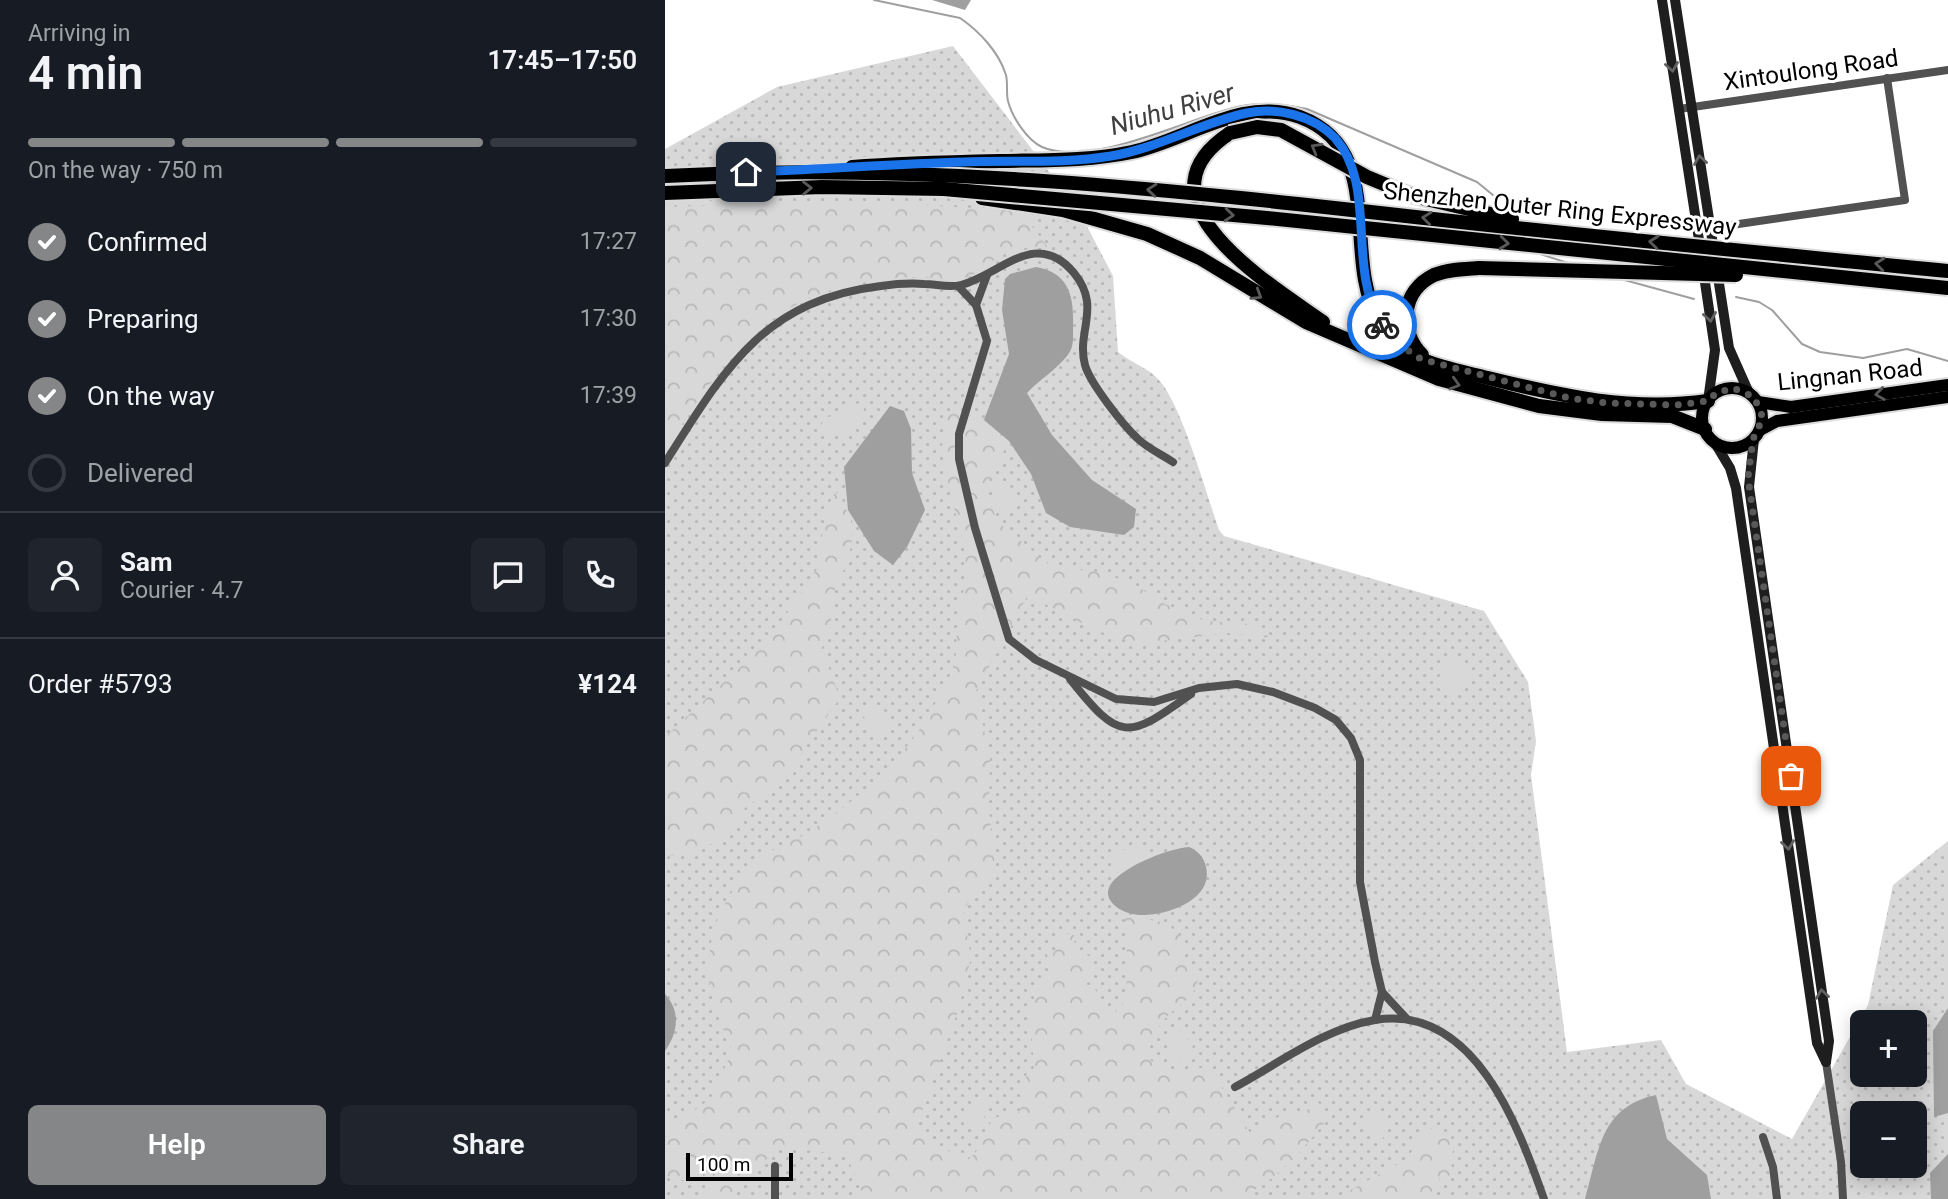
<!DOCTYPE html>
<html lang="en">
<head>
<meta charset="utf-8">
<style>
  body { margin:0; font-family:Roboto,sans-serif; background:#20242c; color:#f1f3f6; height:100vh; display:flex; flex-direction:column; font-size:26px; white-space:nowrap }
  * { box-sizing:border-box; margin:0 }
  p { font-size:23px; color:#9ea1a6 }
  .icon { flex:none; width:38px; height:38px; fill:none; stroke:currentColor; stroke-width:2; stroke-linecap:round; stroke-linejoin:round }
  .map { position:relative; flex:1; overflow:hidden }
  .side { display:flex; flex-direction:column; background:#171b24; width:665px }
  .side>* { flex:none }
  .fabs { position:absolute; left:1185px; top:1010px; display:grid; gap:14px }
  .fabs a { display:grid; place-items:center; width:77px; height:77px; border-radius:10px; background:#171b24; box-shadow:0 4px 18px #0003; font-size:35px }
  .scale { position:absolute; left:21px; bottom:18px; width:107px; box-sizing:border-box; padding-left:7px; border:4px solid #000; border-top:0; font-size:19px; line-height:24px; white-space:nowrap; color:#000; -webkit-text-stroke:5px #fff; paint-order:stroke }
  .pin { position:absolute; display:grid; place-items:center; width:60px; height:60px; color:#fff; margin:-30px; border-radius:14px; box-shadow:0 4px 10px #0006 }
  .courier { position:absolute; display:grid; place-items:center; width:70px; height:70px; margin:-35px; border:5px solid #1a73e8; border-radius:50%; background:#fff; color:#222; box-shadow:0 2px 9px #0007 }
  .headline em { font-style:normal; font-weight:600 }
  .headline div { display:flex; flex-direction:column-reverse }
  .headline { display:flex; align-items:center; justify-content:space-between; height:119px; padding:0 28px }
  h1 { font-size:46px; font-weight:600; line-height:52px }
  .bar { display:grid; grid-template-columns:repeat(4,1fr); gap:10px 7px; align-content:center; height:84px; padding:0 28px }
  .bar i { height:9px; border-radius:5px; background:#363941 }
  .bar .current { background:#858687 }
  .bar p { grid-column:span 4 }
  .line { display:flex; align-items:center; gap:18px; padding:0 28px; border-top:2px solid #363941 }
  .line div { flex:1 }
  .round { display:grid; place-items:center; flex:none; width:74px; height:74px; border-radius:10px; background:#20242c }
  ol { padding:0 28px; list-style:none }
  li { display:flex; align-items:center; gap:21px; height:77px }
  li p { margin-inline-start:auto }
  li .icon { padding:7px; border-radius:50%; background:#858687; color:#fff; stroke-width:4 }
  li:last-child { color:#9ea1a6 }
  li i { width:38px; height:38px; border:4px solid #363941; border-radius:50% }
  .button { display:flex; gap:14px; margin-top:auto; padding:14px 28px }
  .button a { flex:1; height:80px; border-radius:10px; background:#858687; color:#fff; font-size:28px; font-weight:600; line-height:80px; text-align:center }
  .button a+a { background:#20242c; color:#f1f3f6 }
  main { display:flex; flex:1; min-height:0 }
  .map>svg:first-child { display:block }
</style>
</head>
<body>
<main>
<section class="side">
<div class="headline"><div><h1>4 min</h1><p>Arriving in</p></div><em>17:45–17:50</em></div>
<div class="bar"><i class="current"></i><i class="current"></i><i class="current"></i><i></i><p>On the way · 750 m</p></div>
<ol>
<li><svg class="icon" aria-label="check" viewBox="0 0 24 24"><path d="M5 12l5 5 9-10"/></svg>Confirmed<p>17:27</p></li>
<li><svg class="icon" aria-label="check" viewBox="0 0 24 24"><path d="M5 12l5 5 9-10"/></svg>Preparing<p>17:30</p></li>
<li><svg class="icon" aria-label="check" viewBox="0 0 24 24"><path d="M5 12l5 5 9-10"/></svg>On the way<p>17:39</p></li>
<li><i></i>Delivered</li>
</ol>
<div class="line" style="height:126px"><a class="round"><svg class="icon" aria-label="person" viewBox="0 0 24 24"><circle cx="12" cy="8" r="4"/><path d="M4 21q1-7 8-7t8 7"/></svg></a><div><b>Sam</b><p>Courier · 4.7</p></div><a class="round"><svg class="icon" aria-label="chat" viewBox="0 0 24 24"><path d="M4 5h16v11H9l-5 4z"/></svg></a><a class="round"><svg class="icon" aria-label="phone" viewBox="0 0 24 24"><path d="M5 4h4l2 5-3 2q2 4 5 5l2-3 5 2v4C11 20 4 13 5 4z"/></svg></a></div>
<div class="line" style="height:91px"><div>Order #5793</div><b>¥124</b></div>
<div class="button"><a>Help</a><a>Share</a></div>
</section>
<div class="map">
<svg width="1283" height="1199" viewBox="0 0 1283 1199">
  <defs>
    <pattern id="grass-dots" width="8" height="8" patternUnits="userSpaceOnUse" patternTransform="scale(1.75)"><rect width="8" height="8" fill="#d8d8d8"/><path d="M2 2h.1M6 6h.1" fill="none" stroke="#b8b8b8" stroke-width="1.8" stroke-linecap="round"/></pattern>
    <pattern id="forest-crowns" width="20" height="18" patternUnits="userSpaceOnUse" patternTransform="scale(1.75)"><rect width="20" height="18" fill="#d8d8d8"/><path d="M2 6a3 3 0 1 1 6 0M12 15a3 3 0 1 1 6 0" fill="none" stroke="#b8b8b8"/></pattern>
  </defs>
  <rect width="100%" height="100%" fill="#fff"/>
  <!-- grass -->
  <path fill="url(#grass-dots)" fill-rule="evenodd" d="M 288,46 L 414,211 L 448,276 L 453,352 C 465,362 483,368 493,379 C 516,402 542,496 554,530 L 559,536 L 819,611 L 863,682 L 871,741 L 866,775 L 902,1052 L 996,1040 L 1021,1084 L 1127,1139 L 1203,1005 L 1228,885 L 1283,841 L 1283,1199 L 0,1199 L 0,149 L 112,87 ZM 1197,1022 L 1250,1022 L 1250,1074 L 1197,1074 ZM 1197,1113 L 1250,1113 L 1250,1166 L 1197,1166 Z"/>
  <!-- forest -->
  <g fill="url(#forest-crowns)">
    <path d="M 187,201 L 356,211 L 384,249 C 371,247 355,247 342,253 C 324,260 312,278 291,280 C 281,281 269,278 259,277 C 245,277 230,278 216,280 C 101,293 58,360 0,451 L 0,207 Z"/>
    <path d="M 288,410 L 319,420 L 344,441 L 319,491 L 334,523 L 388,568 L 429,571 L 467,583 L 500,604 L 540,621 L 584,624 L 606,638 L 564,633 L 480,643 L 465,642 L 428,629 L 363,595 L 311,691 L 325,759 L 324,810 L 330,869 L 298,910 L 306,958 L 293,1011 L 252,1125 L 271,1143 L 301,1162 L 311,1152 L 328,1118 L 355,1112 L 362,1072 L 369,1068 L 365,1011 L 375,985 L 387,978 L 382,954 L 389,953 L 397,932 L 411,936 L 408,949 L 427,957 L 426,981 L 417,986 L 430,989 L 445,1015 L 457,1007 L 463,975 L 460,915 L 501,923 L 520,939 L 518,956 L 534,973 C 532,1001 514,1002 498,1021 C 489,1032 486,1044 482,1058 L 504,1072 L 544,1067 L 585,1133 L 629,1108 L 635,1117 L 652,1100 L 663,1119 C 637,1149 605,1192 564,1199 L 200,1199 L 181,1155 L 114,1147 L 97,1164 L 72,1178 L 72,1199 L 41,1199 L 40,1185 L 0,1176 L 0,1121 L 14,1122 L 46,1098 L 67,1051 C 61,1034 51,1015 47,996 C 35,939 59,887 104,853 C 115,844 130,841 142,833 C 189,803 238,761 266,711 C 274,696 285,680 289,663 C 292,653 291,643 292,632 C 294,609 301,587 301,564 C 300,522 258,446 288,410 Z"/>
    <polygon points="170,492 175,494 186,521 187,540 183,561 167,596 166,627 158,639 157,650 175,698 141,746 128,774 80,808 68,828 54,840 35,850 0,857 0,737 99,645 135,595 152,569 161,511"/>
    <polygon points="769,1126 784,1134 788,1148 786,1175 774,1177 777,1190 768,1187 768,1195 749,1199 669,1199 742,1159 755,1138"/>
  </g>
  <!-- garden -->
  <g fill="#d8d8d8">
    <path d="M 198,403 L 199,411 L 185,435 L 173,436 L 156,431 L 155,427 L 160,418 C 174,415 184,403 198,403 Z"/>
    <path d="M 331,480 C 345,482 348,489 353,502 L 345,514 L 330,508 L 327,492 Z"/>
    <polygon points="784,653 790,654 799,663 804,676 788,692 782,692 774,683 776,665"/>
    <polygon points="203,702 219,710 224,725 219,734 202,735 198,709"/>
    <path d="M 482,847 L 487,858 L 449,874 C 443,866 448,856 455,850 Z"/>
    <path d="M 507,1028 L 512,1028 L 528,1045 L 523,1063 L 509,1061 C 500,1049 499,1040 507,1028 Z"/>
    <polygon points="321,1096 327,1099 315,1127 301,1129 298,1121"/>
    <polygon points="714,1111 718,1111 725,1122 718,1138 713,1141 696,1127"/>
  </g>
  <!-- water -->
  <g fill="#9f9f9f">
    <polygon points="267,0 306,0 300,10"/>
    <path d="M 371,267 C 406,273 409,299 408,329 C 408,339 409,348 402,356 C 391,370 374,380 362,393 L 387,435 L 427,480 L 471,509 L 469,527 L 459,535 L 405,527 L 381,513 L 366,474 L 344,441 L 319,420 L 344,354 L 337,310 L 340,279 L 345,274 Z"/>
    <polygon points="225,406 239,411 246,429 247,473 260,510 242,547 228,565 209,551 183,510 179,467"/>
    <path d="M 524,847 C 533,851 539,857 541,867 C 549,900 501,916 476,915 C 458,915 430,899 450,879 C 466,864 502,849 524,847 Z"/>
    <path d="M 0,994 C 16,1012 13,1032 0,1051 Z"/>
    <polygon points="1283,1008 1283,1113 1269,1117 1268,1031"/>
    <path d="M 991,1095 L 1002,1139 L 1042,1175 L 1046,1199 L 920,1199 C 934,1151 935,1107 991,1095 Z"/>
    <polygon points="1283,1154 1283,1199 1266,1199 1265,1173"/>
  </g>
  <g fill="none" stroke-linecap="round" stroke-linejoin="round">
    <!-- stream -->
    <g stroke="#9f9f9f" stroke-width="2">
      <path d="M 209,0 L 295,18 C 314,31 334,52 341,75 C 343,83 341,93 343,101 C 347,117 362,140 377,147 C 425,168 520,120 568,108 C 593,101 616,104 642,109 L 812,182 L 834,200 L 833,211"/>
      <polyline points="869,252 903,263"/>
      <polyline points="952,278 1029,299"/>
      <polyline points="1071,297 1094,302 1107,310 1137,344 1155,352 1198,358 1242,349 1283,361"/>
    </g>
    <!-- primary casing -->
    <g stroke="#dbdbdb" stroke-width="16">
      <g id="primary">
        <circle cx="1067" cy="418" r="30"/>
        <polyline points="1093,402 1126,407 1283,385"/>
        <polyline points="1095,430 1112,421 1283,397"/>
      </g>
    </g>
    <!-- highway casing -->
    <g stroke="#dbdbdb" stroke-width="18">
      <g id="highway">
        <path d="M 565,133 C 463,200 606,285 658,322"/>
        <path d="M 187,167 C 237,163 286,162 335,161 C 380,160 424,161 467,152 C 522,140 578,96 635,117 C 723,150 676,256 714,321 C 722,335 734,347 748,355 C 770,367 799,372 823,378 C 896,396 967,412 1043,401"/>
        <polyline points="317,198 398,210 482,234 535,258 641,322 774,379 874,406 937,414 1007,416 1040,429"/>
        <path d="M 757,355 C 733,331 736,291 769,275 C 783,269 799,269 814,268"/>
      </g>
    </g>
    <!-- street -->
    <g stroke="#515151" stroke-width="8">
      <polyline points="1014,109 1283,70"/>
      <polyline points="1046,228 1240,200 1222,78"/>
      <polyline points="293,286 311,305 322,341 294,434 294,459 310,528 344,639 371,660 451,699 489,702 534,688 572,684 608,692 650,708 671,720 686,738 695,760 695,882 710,962 717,992 742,1019"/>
      <polyline points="311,305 322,275"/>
      <path d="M 0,463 C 59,370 98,300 216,286 C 230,284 245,283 259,284 C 270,284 285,288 296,285 C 335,275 371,227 409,273 C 437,307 411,331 420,365 C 425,383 458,425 472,438 C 482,448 496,454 508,462"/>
      <path d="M 405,679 C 455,742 462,740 526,694"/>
      <polyline points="710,1020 717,992"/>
      <polyline points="1161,1062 1176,1162 1178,1199"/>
      <path d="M 570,1087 C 613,1064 660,1028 710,1020 C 809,1004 853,1125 879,1199"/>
      <polyline points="1098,1137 1108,1167 1112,1199"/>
      <polyline points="110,1199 110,1166"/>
    </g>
    <!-- secondary -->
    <g stroke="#1e1e1e" stroke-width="10">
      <polyline points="997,0 1036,253"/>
      <polyline points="1010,0 1064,348 1084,393"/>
      <polyline points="1038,269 1050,350 1043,401"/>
      <polyline points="1089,439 1084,487 1164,1041 1161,1062"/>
      <polyline points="1050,443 1065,468 1071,488 1152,1043 1161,1062"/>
    </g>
    <!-- primary -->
    <use href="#primary" stroke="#000" stroke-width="12"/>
    <!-- highway -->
    <use href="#highway" stroke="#000" stroke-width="14"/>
    <!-- highway-bridge casing -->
    <g stroke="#dbdbdb" stroke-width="18" stroke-linecap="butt">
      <g id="highway-bridge">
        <polyline points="565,133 592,127 616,130 702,177 748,196 847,219"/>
        <path d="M 0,176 C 260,162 510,190 768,219 C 939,238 1111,254 1283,271"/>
        <polyline points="0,193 157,187 279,189 602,218 1283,288"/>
        <polyline points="814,268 1071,275"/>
      </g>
    </g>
    <!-- highway-bridge -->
    <use href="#highway-bridge" stroke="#000" stroke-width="14"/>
  </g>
  <!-- one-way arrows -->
  <defs><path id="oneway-chevron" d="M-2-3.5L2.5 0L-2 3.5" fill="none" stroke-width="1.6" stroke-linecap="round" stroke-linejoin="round" transform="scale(1.75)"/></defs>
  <g stroke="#626262">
    <use href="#oneway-chevron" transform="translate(1007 67) rotate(81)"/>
    <use href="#oneway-chevron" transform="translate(1035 160) rotate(-99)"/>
    <use href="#oneway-chevron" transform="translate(1045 317) rotate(81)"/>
    <use href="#oneway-chevron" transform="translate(1123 845) rotate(82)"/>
    <use href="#oneway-chevron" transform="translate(1157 994) rotate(-98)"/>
  </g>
  <g stroke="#595959">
    <use href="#oneway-chevron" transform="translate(651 148) rotate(-150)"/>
    <use href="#oneway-chevron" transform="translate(142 188) rotate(-1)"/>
    <use href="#oneway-chevron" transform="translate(487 190) rotate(-175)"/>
    <use href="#oneway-chevron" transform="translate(564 215) rotate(5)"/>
    <use href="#oneway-chevron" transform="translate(762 218) rotate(-173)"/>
    <use href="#oneway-chevron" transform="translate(989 242) rotate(-174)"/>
    <use href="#oneway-chevron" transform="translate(839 243) rotate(6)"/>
    <use href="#oneway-chevron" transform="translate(1215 264) rotate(-174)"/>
    <use href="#oneway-chevron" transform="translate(592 295) rotate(32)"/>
    <use href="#oneway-chevron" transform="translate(790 384) rotate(16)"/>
    <use href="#oneway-chevron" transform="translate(1215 394) rotate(172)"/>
  </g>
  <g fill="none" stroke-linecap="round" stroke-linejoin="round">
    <!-- done -->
    <polyline stroke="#595959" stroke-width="7" stroke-dasharray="0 12.6" points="717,325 733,344 756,359 904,398 942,403 1012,405 1043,401 1051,393 1068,388 1089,397 1098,418 1088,439 1083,478 1126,776"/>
    <!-- route -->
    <path stroke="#1a73e8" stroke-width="9" d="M 81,172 C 153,170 225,164 298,162 C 347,160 397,164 446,156 C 494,148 535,123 582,113 C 611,107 648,115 670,138 C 713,186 681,268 717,325"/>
  </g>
  <g text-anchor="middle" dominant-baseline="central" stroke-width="6" stroke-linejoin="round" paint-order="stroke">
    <!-- street labels -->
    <g font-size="24" fill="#000" stroke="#fff">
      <text transform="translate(1146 70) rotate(-8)">Xintoulong Road</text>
      <text transform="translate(895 209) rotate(6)">Shenzhen Outer Ring Expressway</text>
      <text transform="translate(1185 375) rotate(-6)">Lingnan Road</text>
    </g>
    <!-- water labels -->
    <g font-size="26" font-style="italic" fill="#404040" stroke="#fff">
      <text transform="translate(507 109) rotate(-16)">Niuhu River</text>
    </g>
  </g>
</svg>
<div class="fabs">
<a>+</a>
<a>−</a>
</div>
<div class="scale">100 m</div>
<div class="pin" style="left:1126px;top:776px;background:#ea580c"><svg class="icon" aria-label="bag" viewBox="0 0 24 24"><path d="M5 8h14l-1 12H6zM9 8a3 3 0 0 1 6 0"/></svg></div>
<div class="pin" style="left:81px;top:172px;background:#1f2937"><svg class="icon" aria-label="home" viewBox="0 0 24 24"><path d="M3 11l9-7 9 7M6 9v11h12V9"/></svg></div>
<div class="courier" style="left:717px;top:325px"><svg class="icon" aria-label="bike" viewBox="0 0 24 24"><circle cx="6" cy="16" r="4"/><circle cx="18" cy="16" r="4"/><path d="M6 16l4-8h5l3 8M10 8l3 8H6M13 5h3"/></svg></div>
</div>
</main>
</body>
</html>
